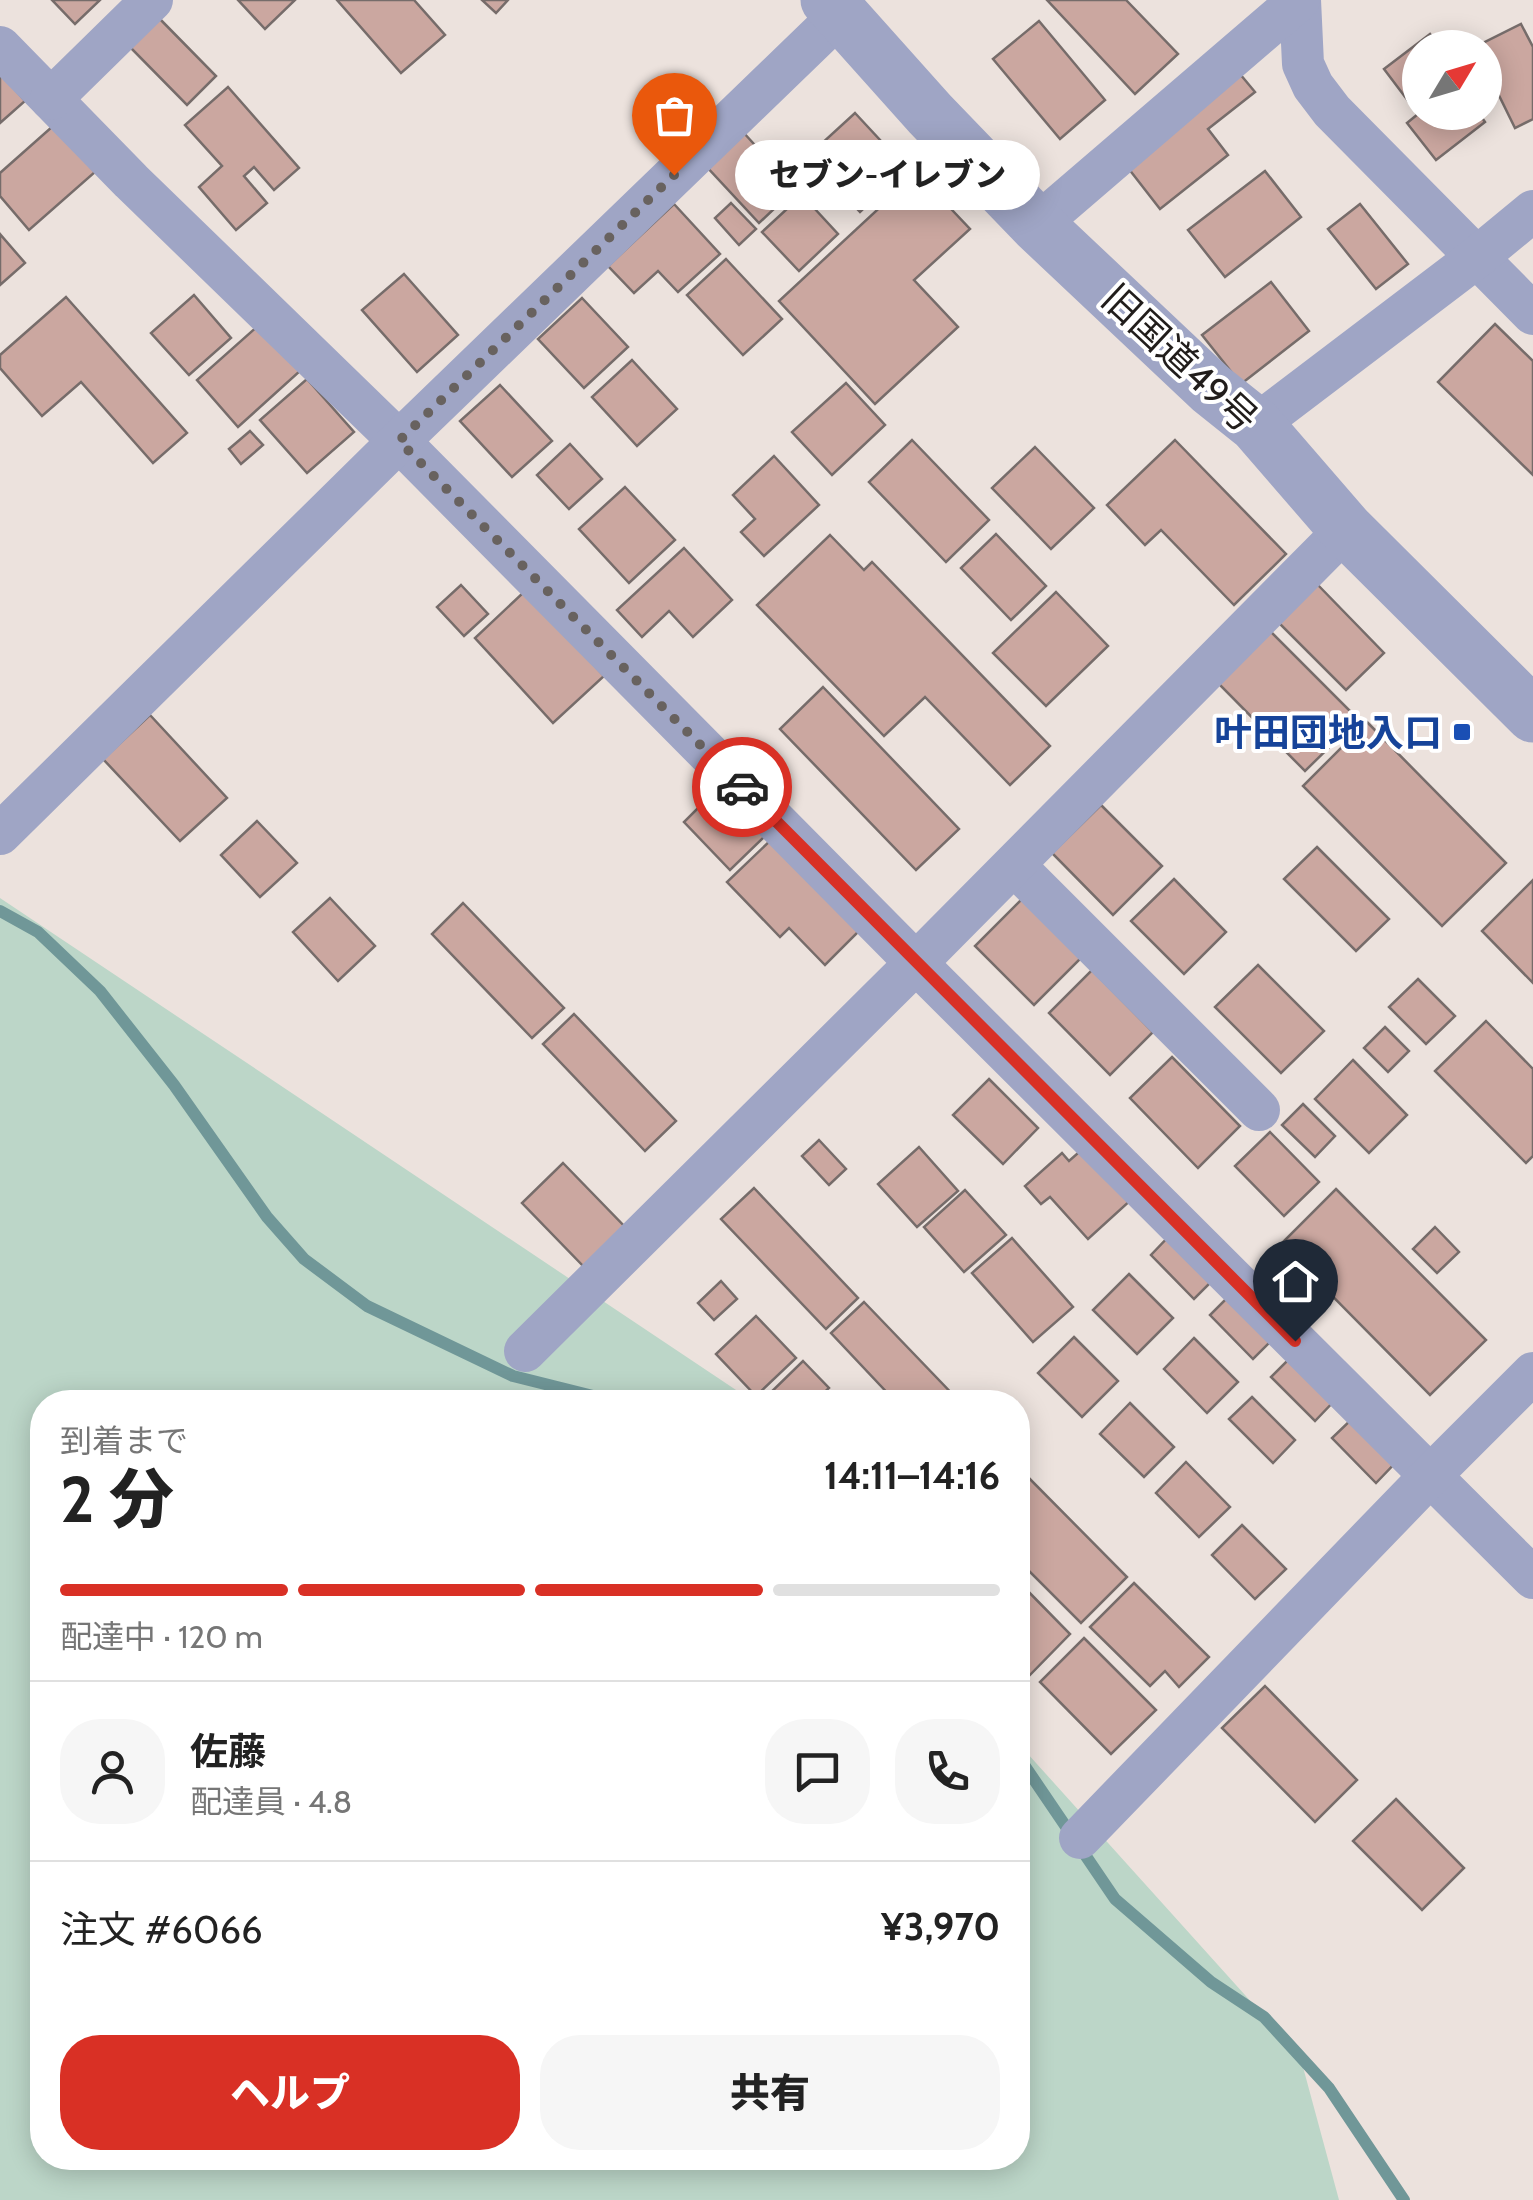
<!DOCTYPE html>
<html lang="ja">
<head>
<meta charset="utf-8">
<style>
  body { margin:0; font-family:Cabin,"Noto Sans JP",sans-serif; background:#f6f6f6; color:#222; height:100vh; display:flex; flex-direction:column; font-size:38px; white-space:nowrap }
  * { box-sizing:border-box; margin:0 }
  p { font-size:32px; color:#767676 }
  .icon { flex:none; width:55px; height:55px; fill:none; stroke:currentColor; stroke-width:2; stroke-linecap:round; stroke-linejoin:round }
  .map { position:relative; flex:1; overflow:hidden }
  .details { position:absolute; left:30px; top:1390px; width:1000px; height:780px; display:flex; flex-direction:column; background:#fff; border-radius:40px; box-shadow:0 5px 25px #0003 }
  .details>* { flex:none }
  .needle { width:65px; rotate:52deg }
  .controls { position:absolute; left:1402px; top:30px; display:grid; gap:20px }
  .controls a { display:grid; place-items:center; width:100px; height:100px; border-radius:50%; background:#fff; box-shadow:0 5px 25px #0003; font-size:50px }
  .pin { position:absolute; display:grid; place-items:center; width:85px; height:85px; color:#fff; margin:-102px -42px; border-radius:50% 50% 50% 0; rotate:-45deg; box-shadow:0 0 10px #0007 }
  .pin .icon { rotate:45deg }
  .courier { position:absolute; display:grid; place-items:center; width:100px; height:100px; margin:-50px; border:8px solid #d93025; border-radius:50%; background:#fff; color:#222; box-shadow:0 2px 12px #0007 }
  .bubble { position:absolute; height:70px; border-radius:35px; background:#fff; box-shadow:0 5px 25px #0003; font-size:32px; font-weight:800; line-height:70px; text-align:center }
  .headline em { font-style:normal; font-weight:800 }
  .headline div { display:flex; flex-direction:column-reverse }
  .headline { display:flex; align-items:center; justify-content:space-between; height:170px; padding:0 30px }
  h1 { font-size:65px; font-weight:800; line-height:75px }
  .bar { display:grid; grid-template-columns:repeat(4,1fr); gap:15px 10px; align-content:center; height:120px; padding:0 30px }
  .bar i { height:12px; border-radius:8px; background:#e0e0e0 }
  .bar .on { background:#d93025 }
  .bar p { grid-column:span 4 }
  .line { display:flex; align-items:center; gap:25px; padding:0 30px; border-top:2px solid #e0e0e0 }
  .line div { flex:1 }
  .round { display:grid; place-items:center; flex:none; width:105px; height:105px; border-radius:40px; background:#f6f6f6 }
  .button { display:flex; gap:20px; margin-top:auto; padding:20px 30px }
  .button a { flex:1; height:115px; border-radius:40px; background:#d93025; color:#fff; font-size:40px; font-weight:800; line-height:115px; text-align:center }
  .button a+a { background:#f6f6f6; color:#222 }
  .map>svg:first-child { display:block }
</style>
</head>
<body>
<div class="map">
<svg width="1533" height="2200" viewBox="0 0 1533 2200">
  <rect width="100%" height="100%" fill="#ece2dd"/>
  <!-- green -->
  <polygon fill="#bcd6c8" points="0,898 754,1402 42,1402 42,2158 1018,2158 1018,1743 1300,2056 1339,2200 0,2200"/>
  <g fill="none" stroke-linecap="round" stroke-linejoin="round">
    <!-- stream -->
    <g stroke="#709798" stroke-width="12">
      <polyline points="0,911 38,932 100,991 174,1085 267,1217 304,1259 367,1306 513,1376 617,1402"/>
      <polyline points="1018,1756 1115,1899 1211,1982 1264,2017 1329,2088 1404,2200"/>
    </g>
  </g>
  <!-- building -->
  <g fill="#cba7a0" stroke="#766c6a" stroke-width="2.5">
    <polygon points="52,0 100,0 75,24"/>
    <polygon points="238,0 295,0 265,29"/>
    <polygon points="337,0 414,0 445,35 401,73"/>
    <polygon points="482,0 508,0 496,13"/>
    <polygon points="1047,0 1126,0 1178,54 1135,94"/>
    <polygon points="156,15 216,76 187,105 126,43"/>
    <polygon points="1039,21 1105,100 1060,139 993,59"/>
    <polygon points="1521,24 1533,47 1533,119 1515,128 1485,67 1485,48 1475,47"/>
    <polygon points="1430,34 1440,48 1420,48 1420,112 1478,112 1485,122 1436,160 1407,123 1418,114 1384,69"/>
    <polygon points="0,72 25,101 0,123"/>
    <polygon points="1240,74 1255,92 1208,129 1228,155 1160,209 1125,164"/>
    <polygon points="228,87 299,168 274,190 254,167 244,176 267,203 236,230 199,187 222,166 185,125"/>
    <polygon points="855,113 906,168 860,212 808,156"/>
    <polygon points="53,126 95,172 29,230 0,196 0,173"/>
    <polygon points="743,132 795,189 759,223 706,166"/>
    <polygon points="1265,171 1301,217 1225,277 1188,230"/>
    <polygon points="917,173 970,229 914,280 958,327 875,404 779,301"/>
    <polygon points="802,195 838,234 799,271 762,232"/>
    <polygon points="731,203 756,229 739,245 715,218"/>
    <polygon points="674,204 720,254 678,292 658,271 634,293 608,266"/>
    <polygon points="1360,204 1408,264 1376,289 1328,229"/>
    <polygon points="0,234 25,263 0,285"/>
    <polygon points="726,259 782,319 743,355 687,295"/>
    <polygon points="404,274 458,335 417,372 362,310"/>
    <polygon points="1271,282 1309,331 1241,384 1202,335"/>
    <polygon points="194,295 231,338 189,375 151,333"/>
    <polygon points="66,297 187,433 153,463 81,382 42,416 0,368 0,355"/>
    <polygon points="582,298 628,347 584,388 538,339"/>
    <polygon points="1495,324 1533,361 1533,475 1438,382"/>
    <polygon points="259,325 300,371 238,427 197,380"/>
    <polygon points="632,360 677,409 637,446 592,397"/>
    <polygon points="307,379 354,432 307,473 260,420"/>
    <polygon points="846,383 885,425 832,475 792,432"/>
    <polygon points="500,385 552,441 512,477 460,421"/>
    <polygon points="250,431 263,445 241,464 229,449"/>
    <polygon points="912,440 989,520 946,562 869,482"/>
    <polygon points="1175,440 1286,554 1234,605 1161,530 1145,545 1107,505"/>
    <polygon points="570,444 602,479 569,509 537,475"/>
    <polygon points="1035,447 1094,508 1051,549 992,488"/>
    <polygon points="774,456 819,505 764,556 741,532 755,519 733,495"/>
    <polygon points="625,487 675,540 629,583 579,529"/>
    <polygon points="996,534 1046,586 1011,620 961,568"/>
    <polygon points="830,535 864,570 872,562 1050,746 1010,785 925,697 884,736 757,605"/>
    <polygon points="684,548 732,600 693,637 669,611 642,637 617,610"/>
    <polygon points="1316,583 1384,653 1346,690 1277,621"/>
    <polygon points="461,585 488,614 464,636 437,607"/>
    <polygon points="525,591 604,676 553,723 475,638"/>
    <polygon points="1056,592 1108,646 1046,706 993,653"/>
    <polygon points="1270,631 1358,719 1305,771 1218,683"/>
    <polygon points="823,687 959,829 916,870 780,729"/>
    <polygon points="150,715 227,798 180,841 103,759"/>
    <polygon points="1367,722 1506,863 1442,926 1303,786"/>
    <polygon points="719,787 766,835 730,870 684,822"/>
    <polygon points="1101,805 1162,866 1113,915 1052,853"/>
    <polygon points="257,821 297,863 260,897 221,855"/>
    <polygon points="773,838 860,930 825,965 789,928 780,937 727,882"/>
    <polygon points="1317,847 1389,919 1356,951 1284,879"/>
    <polygon points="1174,879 1226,932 1184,974 1131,921"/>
    <polygon points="1533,880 1533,983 1482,931"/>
    <polygon points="1024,897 1083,956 1034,1005 975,946"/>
    <polygon points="330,898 375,946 338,981 293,932"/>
    <polygon points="463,903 564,1008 532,1038 432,934"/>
    <polygon points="1258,965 1324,1031 1281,1073 1215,1007"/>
    <polygon points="1092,970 1153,1032 1110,1075 1049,1013"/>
    <polygon points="1418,979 1455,1016 1426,1044 1389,1007"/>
    <polygon points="574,1014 676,1121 645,1151 543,1044"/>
    <polygon points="1486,1021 1533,1069 1533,1156 1526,1163 1435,1071"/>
    <polygon points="1385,1027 1409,1051 1388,1072 1364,1048"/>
    <polygon points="1172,1057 1240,1126 1198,1168 1130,1098"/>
    <polygon points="1353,1060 1407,1115 1369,1153 1315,1099"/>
    <polygon points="989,1079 1038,1128 1003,1164 953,1115"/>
    <polygon points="1303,1104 1335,1136 1315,1157 1282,1125"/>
    <polygon points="1270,1132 1319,1182 1284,1216 1235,1166"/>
    <polygon points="819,1140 846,1169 829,1185 802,1156"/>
    <polygon points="1086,1146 1132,1199 1088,1239 1050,1197 1041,1204 1025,1186 1062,1153 1069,1161"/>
    <polygon points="919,1147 958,1191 917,1227 878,1184"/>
    <polygon points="563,1163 628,1230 587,1270 522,1203"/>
    <polygon points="754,1188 858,1298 826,1329 721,1219"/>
    <polygon points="1336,1189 1486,1340 1430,1395 1281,1244"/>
    <polygon points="965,1190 1006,1235 964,1272 924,1227"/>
    <polygon points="1435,1227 1459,1252 1437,1273 1413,1249"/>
    <polygon points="1173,1232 1217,1276 1194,1299 1151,1255"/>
    <polygon points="1012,1238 1073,1307 1033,1342 972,1273"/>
    <polygon points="1129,1274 1173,1318 1137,1354 1093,1310"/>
    <polygon points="721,1281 737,1299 714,1320 698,1303"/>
    <polygon points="1232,1293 1276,1336 1253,1359 1210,1315"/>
    <polygon points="864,1302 960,1402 896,1402 831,1333"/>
    <polygon points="756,1316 796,1358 756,1396 716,1354"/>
    <polygon points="1074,1337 1118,1381 1082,1417 1038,1373"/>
    <polygon points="1194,1338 1238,1382 1207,1413 1164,1369"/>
    <polygon points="1294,1354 1337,1398 1315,1421 1271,1377"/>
    <polygon points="803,1361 829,1388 814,1402 766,1402 763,1400"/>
    <polygon points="1252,1397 1295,1440 1273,1463 1229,1419"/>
    <polygon points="1130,1403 1174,1447 1144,1477 1100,1434"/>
    <polygon points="1355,1416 1398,1460 1376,1483 1332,1438"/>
    <polygon points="1186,1462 1230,1507 1199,1537 1156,1493"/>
    <polygon points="1018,1467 1127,1577 1081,1623 1018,1560"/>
    <polygon points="1242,1525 1286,1569 1255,1599 1212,1555"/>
    <polygon points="1018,1581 1070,1634 1024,1681 1018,1675"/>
    <polygon points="1134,1583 1209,1657 1179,1687 1165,1671 1150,1686 1090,1627"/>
    <polygon points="1084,1638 1156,1710 1111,1754 1040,1682"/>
    <polygon points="1265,1686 1357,1780 1315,1822 1222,1728"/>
    <polygon points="1396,1799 1464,1868 1422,1910 1353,1841"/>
  </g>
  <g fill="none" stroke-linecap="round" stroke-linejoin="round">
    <!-- minor -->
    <g stroke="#9fa5c5" stroke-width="42">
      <polyline points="1300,0 1303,64 1313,86 1332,111 1533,314"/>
      <polyline points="0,47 131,181 399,441 916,963 1533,1578"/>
      <polyline points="51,99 152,0"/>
      <polyline points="1037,225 1299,0"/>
      <polyline points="1256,425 1476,258 1533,211"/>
      <polyline points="0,834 399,441 840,15"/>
      <polyline points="1014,865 1259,1110"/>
      <polyline points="525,1351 916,963 1346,529"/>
      <polyline points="1080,1838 1430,1476 1533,1373"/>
    </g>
    <!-- tertiary -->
    <polyline stroke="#9fa5c5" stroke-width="55" points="828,0 930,114 1037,225 1211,389 1256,425 1346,529 1533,715"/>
  </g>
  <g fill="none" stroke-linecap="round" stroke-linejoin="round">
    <!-- done -->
    <polyline stroke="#68625f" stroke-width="10" stroke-dasharray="0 18" points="674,175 399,441 742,787"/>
    <!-- route -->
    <polyline stroke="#d93025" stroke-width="12" points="742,787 1295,1341"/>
  </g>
  <!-- markers -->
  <rect fill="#1a4fb4" stroke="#fff" stroke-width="4" x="1452" y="722" width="20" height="20" rx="5"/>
  <g text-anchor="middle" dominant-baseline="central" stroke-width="8" stroke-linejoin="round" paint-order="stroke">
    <!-- street labels -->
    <g font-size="38" fill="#211d1b" stroke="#fff">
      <text transform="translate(1180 358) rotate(43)">旧国道49号</text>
    </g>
    <!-- transit labels -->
    <g font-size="38" font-weight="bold" fill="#164399" stroke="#fff" text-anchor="end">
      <text x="1442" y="732">叶田団地入口</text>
    </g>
  </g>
</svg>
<div class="controls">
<a><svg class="needle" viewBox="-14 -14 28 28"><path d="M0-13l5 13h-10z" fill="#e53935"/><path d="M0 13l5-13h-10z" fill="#767676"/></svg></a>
</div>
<div class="pin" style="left:674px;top:175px;background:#ea580c"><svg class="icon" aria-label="bag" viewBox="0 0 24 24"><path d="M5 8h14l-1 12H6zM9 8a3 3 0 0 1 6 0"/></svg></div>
<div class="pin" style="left:1295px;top:1341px;background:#1f2937"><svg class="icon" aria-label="home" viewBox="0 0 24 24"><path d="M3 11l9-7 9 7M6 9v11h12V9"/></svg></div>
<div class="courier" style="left:742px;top:787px"><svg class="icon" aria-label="car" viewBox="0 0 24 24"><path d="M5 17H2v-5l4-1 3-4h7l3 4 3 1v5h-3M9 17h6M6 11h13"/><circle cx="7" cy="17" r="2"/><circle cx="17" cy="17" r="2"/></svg></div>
<div class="bubble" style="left:735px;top:140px;width:305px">セブン-イレブン</div>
<section class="details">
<div class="headline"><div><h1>2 分</h1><p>到着まで</p></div><em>14:11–14:16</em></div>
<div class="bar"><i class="on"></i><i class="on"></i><i class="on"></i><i></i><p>配達中 · 120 m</p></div>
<div class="line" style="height:180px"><a class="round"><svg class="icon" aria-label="person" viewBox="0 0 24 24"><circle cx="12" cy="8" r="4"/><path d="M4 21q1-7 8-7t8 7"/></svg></a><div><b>佐藤</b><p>配達員 · 4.8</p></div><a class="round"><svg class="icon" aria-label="chat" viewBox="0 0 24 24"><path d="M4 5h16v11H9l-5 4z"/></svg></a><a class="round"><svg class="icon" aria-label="phone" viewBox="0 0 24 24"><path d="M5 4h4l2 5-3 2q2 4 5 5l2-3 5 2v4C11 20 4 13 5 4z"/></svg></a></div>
<div class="line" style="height:130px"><div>注文 #6066</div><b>¥3,970</b></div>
<div class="button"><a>ヘルプ</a><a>共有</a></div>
</section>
</div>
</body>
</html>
